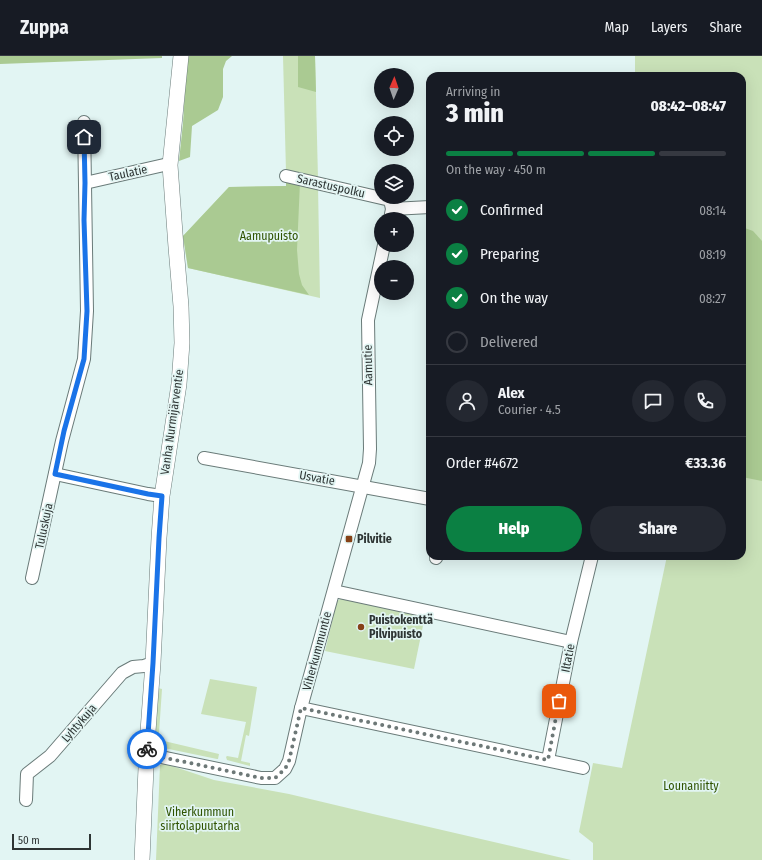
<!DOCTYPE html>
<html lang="en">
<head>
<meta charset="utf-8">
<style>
  body { margin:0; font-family:"Fira Sans Condensed",sans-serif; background:#242831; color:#f1f3f6; height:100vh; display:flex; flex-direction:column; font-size:15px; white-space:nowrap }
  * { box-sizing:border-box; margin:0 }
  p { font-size:13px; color:#9ea1a6 }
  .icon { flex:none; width:22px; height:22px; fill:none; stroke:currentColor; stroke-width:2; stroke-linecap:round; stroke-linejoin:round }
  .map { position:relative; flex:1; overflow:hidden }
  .sheet { position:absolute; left:426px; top:16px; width:320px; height:488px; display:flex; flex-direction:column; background:#171b24; border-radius:12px; box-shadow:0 4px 16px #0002 }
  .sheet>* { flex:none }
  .needle { width:26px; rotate:2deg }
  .controls { position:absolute; left:374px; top:12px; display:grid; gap:8px }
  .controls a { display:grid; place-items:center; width:40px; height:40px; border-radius:50%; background:#171b24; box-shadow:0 4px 16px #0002; font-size:20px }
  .scale { position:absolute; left:12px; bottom:10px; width:79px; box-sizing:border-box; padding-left:4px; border:2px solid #2e3534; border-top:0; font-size:11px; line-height:14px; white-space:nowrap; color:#2e3534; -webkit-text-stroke:3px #e2f5f3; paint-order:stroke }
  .pin { position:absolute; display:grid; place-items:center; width:34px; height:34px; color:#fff; margin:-17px; border-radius:8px; box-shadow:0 2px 6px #0006 }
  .courier { position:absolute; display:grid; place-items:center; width:40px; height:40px; margin:-20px; border:3px solid #1a73e8; border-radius:50%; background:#fff; color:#222; box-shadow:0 1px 5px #0007 }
  .head em { font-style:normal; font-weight:800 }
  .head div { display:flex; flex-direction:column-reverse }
  .head { display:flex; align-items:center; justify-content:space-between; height:68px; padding:0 20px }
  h1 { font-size:26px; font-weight:800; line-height:30px }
  .bar { display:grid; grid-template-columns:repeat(4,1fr); gap:6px 4px; align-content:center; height:48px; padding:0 20px }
  .bar i { height:5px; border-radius:3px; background:#363941 }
  .bar .active { background:#0b8043 }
  .bar p { grid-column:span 4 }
  .line { display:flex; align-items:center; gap:10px; padding:0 20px; border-top:1px solid #363941 }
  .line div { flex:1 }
  .round { display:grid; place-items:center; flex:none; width:42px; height:42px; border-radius:21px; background:#242831 }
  ol { padding:0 20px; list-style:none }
  li { display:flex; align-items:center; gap:12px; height:44px }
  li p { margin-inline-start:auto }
  li .icon { padding:4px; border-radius:50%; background:#0b8043; color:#fff; stroke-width:4 }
  li:last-child { color:#9ea1a6 }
  li i { width:22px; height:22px; border:2px solid #363941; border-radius:50% }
  .button { display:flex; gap:8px; margin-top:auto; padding:8px 20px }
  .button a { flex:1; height:46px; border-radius:24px; background:#0b8043; color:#fff; font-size:16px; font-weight:800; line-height:46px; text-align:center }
  .button a+a { background:#242831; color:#f1f3f6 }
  header { display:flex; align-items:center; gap:24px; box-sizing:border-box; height:56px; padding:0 20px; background:#171b24; border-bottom:1px solid #363941 }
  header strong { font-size:19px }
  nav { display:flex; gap:22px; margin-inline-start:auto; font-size:14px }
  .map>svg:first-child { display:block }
</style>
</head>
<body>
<header>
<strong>Zuppa</strong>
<nav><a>Map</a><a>Layers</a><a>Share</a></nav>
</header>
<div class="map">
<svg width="762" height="804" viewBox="0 0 762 804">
  <rect width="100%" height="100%" fill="#e2f5f3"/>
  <!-- green -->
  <g fill="#c9e1b8">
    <polygon points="283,0 315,0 318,123 286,116"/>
    <polygon points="635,0 762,0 762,804 593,804 593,787 579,776 593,707 622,712 667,500 742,500 742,20 635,20"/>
    <polygon points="286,123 318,130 320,242 188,212 183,180 229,131 286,130"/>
    <polygon points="344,541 425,560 414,613 325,595 337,545"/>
    <polygon points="210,623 257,631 249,680 246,679 241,705 250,707 250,710 227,704 226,701 227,700 238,702 246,666 201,658"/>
    <polygon points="158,632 162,633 159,677 164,685 219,698 218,703 217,703 164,692 155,688 154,685"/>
    <polygon points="166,708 214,724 289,738 373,758 571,804 156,804 160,709"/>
  </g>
  <!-- forest -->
  <g fill="#aaca92">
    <polygon points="0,0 162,0 162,2 0,8"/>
    <polygon points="187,0 232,0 226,5 223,13 223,41 218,54 192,70 190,101 179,105 183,67"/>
    <polygon points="298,0 315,0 316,36 298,31"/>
    <polygon points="286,123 300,126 297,194 299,218 302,229 309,239 188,212 183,180 229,131 286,130"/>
    <polygon points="742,171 753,175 762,185 762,425 742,421"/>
  </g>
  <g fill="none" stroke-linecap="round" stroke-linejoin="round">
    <!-- minor casing -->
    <g stroke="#6a7b79" stroke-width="14">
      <g id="minor">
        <polyline points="286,120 390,144 392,153 390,163"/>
        <polyline points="85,127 164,109 170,109"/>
        <polyline points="392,153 430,151"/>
        <polyline points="204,402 430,443"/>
        <polyline points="55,418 148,438 162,440"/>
        <polyline points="436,502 437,500"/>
        <polyline points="32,522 62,385 84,303 87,255 84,66"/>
        <polyline points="334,535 571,586"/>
        <polyline points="301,652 583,712"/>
        <polyline points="147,698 261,722 275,722 285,713 289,705 301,652 369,407 370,393 368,264 384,189"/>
        <polyline points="548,704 571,586 592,500"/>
        <polyline points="26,744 27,718 50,700 122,617 133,611 144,610 153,607"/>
      </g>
    </g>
    <!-- tertiary casing -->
    <g stroke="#6a7b79" stroke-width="16">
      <polyline id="tertiary" points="142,804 147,689 153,607 159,482 162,440 179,328 182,287 181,250 176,191 170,109 181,0"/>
    </g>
    <!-- minor -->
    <use href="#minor" stroke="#fff" stroke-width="12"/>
    <!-- tertiary -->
    <use href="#tertiary" stroke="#fff" stroke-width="15"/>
  </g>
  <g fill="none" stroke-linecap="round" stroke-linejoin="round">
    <!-- done -->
    <polyline stroke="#6d7877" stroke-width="4" stroke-dasharray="0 7.2" points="147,693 147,698 261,722 275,722 285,713 289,705 301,652 548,704 559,645"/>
    <!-- route -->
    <polyline stroke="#1a73e8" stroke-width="5" points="84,81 85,127 84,164 87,255 84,303 64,375 55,418 148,438 162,440 159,482 153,607 147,693"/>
  </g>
  <!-- markers -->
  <g fill="#864117" stroke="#e2f5f3" stroke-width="1.5">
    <rect x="345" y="479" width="8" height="8" rx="2"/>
    <circle cx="361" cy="571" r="4"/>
  </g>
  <g text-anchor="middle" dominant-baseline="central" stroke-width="3.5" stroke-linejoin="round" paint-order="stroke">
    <!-- street labels -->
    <g font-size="12" fill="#2e3534" stroke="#e2f5f3">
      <text transform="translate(128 117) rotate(-12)">Taulatie</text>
      <text transform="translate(331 130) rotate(13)">Sarastuspolku</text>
      <text transform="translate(368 309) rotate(-91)">Aamutie</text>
      <text transform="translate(172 366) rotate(-82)">Vanha Nurmijärventie</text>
      <text transform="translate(317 422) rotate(10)">Usvatie</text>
      <text transform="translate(44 470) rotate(-78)">Tuluskuja</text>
      <text transform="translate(317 595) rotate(-75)">Viherkummuntie</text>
      <text transform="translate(568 602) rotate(-79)">Iltatie</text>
      <text transform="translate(79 667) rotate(-49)">Lyhtykuja</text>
    </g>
    <!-- park labels -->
    <g font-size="12" fill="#2f5300" stroke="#e2f5f3">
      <text x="269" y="180">Aamupuisto</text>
      <text x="691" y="730">Lounaniitty</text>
      <text x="200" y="756">Viherkummun<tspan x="200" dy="14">siirtolapuutarha</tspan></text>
    </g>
    <!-- poi labels -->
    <g font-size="12" font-weight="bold" fill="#2e3534" stroke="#e2f5f3" text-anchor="start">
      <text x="357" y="483">Pilvitie</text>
      <text x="369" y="564">Puistokenttä<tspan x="369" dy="14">Pilvipuisto</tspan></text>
    </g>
  </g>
</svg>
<div class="controls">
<a><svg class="needle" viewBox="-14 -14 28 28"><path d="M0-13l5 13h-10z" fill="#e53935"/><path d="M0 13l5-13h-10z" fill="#9ea1a6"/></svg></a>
<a><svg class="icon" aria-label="locate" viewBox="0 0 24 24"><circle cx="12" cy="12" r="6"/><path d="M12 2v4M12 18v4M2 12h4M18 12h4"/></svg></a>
<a><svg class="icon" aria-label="layers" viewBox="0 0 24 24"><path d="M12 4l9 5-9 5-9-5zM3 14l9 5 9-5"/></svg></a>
<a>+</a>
<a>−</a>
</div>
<div class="scale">50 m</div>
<div class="pin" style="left:559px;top:645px;background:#ea580c"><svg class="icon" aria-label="bag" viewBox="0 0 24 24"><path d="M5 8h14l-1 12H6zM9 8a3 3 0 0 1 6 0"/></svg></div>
<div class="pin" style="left:84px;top:81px;background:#1f2937"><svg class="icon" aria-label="home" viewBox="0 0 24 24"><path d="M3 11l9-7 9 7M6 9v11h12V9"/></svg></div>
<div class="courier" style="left:147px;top:693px"><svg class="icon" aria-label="bike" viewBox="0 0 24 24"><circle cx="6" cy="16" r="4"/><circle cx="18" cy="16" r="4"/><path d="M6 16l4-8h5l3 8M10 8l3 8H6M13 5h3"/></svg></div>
<section class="sheet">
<div class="head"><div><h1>3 min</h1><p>Arriving in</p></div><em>08:42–08:47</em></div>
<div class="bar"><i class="active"></i><i class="active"></i><i class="active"></i><i></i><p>On the way · 450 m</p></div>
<ol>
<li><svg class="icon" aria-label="check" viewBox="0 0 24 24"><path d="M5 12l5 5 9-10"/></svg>Confirmed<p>08:14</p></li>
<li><svg class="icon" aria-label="check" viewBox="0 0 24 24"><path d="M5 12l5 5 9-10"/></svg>Preparing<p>08:19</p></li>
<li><svg class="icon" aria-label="check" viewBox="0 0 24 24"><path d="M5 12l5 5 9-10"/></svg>On the way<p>08:27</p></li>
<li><i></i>Delivered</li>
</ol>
<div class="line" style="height:72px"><a class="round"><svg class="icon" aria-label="person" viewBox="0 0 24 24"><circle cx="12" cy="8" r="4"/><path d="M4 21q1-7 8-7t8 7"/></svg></a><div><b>Alex</b><p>Courier · 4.5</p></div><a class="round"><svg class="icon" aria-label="chat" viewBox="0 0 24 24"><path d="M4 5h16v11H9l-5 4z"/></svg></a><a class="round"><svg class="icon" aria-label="phone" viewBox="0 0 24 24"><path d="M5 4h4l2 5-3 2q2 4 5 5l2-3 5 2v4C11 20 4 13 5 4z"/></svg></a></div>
<div class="line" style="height:52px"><div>Order #4672</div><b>€33.36</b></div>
<div class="button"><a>Help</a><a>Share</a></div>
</section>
</div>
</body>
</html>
